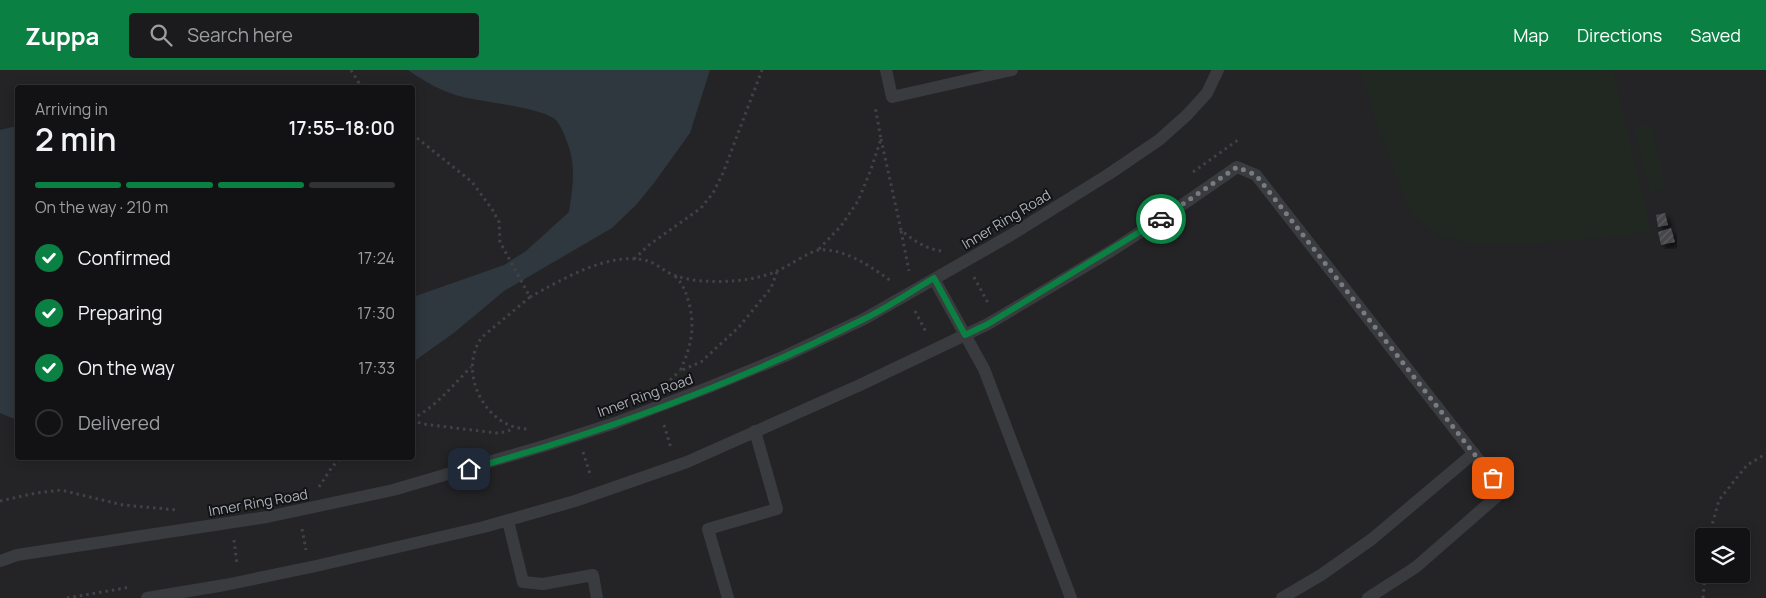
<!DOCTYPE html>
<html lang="en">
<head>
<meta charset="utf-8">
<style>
  body { margin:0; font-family:Manrope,sans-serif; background:#1b1b1d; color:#f1f3f6; height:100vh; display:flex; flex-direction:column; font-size:19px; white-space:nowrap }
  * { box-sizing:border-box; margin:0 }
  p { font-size:16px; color:#9c9ea0 }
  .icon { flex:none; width:28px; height:28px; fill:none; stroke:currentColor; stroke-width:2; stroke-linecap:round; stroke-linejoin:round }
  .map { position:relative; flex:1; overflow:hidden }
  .panel { position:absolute; left:15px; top:15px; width:400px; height:375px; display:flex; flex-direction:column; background:#121214; border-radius:5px; box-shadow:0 2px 12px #0003,0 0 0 1px #313234 }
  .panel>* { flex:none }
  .buttons { position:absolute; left:1695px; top:458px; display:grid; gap:10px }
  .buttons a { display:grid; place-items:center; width:55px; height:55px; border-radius:5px; background:#121214; box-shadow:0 2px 12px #0003,0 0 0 1px #313234; font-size:25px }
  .pin { position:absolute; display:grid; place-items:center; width:42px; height:42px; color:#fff; margin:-21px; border-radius:10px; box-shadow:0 2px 8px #0006 }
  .courier { position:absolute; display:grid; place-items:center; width:50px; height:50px; margin:-25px; border:4px solid #0b8043; border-radius:50%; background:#fff; color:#222; box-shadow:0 1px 6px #0007 }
  .summary em { font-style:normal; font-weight:600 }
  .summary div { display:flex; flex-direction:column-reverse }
  .summary { display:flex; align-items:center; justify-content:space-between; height:85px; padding:0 20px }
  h1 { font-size:32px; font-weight:600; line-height:38px }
  .bar { display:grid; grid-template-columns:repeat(4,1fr); gap:8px 5px; align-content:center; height:60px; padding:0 20px }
  .bar i { height:6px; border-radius:4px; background:#313234 }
  .bar .current { background:#0b8043 }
  .bar p { grid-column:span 4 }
  ol { padding:0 20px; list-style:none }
  li { display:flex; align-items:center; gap:15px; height:55px }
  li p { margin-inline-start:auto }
  li .icon { padding:5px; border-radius:50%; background:#0b8043; color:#fff; stroke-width:4 }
  li:last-child { color:#9c9ea0 }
  li i { width:28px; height:28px; border:2px solid #313234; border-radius:50% }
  header { display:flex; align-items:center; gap:30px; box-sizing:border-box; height:70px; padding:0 25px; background:#0b8043; color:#fff }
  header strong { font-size:24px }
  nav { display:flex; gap:28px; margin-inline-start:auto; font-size:18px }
  .search { width:350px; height:45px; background:#1b1b1d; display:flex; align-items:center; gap:12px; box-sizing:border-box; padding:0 18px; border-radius:5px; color:#9c9ea0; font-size:19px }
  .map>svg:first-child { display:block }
</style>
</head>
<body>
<header>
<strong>Zuppa</strong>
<div class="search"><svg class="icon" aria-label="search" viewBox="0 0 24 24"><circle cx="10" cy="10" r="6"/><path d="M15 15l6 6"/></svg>Search here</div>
<nav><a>Map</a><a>Directions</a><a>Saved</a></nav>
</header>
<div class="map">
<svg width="1766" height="528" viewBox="0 0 1766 528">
  <defs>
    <pattern id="building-hatch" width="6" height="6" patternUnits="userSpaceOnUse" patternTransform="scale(1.25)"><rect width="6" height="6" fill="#45464a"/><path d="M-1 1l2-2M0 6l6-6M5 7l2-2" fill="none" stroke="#5d5e62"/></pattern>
    <filter id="shadow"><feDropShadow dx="4.5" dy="4.5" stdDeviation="2.5" flood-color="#0009"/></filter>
  </defs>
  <rect width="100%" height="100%" fill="#18181a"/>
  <!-- built -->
  <path fill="#242427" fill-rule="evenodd" d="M 0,0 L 1766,0 L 1766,528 L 0,528 ZM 18,18 L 412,18 L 412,388 L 18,388 ZM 1704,466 L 1741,466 L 1741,504 L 1704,504 Z"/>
  <!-- pitch -->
  <g fill="#202821">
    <polygon points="1360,0 1613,0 1651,162 1589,169 1518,174 1472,173 1445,168 1432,162 1414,145 1405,127 1380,65"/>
    <polygon points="1651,54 1666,119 1650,123 1635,58"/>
  </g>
  <!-- water -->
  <g fill="#2f383e">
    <path d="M 408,0 L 710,0 L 690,63 L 654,113 L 636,135 L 612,158 L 504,221 L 455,262 L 413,292 L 413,227 L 504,195 L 526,181 L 569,142 C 573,114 577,94 565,67 C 563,61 560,55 556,50 C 543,38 483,32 463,27 C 443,22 425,12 408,0 Z"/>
    <polygon points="17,56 18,56 17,350 0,343 0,60"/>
  </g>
  <!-- building -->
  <g fill="url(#building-hatch)" filter="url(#shadow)">
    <polygon points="1665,143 1668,155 1658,157 1656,145"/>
    <polygon points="1671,158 1675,172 1661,175 1658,162"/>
  </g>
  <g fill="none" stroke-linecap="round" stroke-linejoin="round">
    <!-- path -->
    <g stroke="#3f4246" stroke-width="3" stroke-dasharray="2.5 4" stroke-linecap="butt">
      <polyline points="351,0 362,18"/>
      <path d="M 412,64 L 472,112 L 492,139 L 499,152 L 500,172 L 530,227 C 518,237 506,247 494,257 C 490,261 483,265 480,270 C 458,305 487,359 528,359"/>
      <path d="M 881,69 L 901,160 C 912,170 929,181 945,181"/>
      <polyline points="1193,102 1238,70"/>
      <polyline points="901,161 909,201"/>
      <polyline points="819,179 841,156 858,131 870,102 881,69 875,36"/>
      <polyline points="634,189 649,175 701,138 713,123 723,103 762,0"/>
      <path d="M 675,206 C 684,215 687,225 690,237 C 695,261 690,279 680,301 L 701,292 L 739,257 L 771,218 L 777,202"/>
      <polyline points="974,207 988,233"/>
      <path d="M 530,227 C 561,210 611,180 648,191 C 657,194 665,202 674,205 C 691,212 713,212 731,211 C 747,210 765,207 779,200 C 789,196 811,180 820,180 C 844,178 874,198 892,212"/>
      <polyline points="915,241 926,262"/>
      <polyline points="670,310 680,301"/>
      <path d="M 412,349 C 437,336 452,316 471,297"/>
      <polyline points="412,350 423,354 496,363 505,362 513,359"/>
      <polyline points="664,355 671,378"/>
      <polyline points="583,382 591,407"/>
      <polyline points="319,417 332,397 341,388"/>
      <polyline points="0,431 36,423 61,420 123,435 178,440"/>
      <polyline points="302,459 306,480"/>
      <polyline points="1709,466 1719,430 1747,395 1766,384"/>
      <polyline points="234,470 237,494"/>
      <polyline points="67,528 131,517"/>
      <polyline points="1703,528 1705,504"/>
    </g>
    <!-- lane -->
    <g stroke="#393b3f" stroke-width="12">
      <polyline points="886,0 892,27 1012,0"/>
      <polyline points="934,209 984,299 1071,528"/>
      <polyline points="508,451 523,512 543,514 593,505 597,528"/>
      <polyline points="0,491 17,485 267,447 393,420 547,375 615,353 707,318 785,286 864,249 1011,165 1109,104 1159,70 1187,45 1207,23 1218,0"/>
      <polyline points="147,528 225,515 316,496 484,457 575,431 687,392 860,315 988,254 1111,181 1182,135 1237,97 1256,105 1503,421 1416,497 1368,528"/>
      <polyline points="728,528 708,459 777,439 755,361"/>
      <polyline points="1282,528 1321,505 1372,469 1474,383"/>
    </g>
  </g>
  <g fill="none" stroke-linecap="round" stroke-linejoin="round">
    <!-- done -->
    <polyline stroke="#787b81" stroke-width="5" stroke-dasharray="0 9" points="1161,149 1237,97 1256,105 1493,408"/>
    <!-- route -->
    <path stroke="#0b8043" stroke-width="6" d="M 469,399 C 604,362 737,313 862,250 C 887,238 910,222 934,208 L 965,265 L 988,254 L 1161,149"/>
  </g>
  <g text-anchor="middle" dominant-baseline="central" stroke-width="4" stroke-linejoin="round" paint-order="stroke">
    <!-- street labels -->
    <g font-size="14" fill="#abb0b9" stroke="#131315">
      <text transform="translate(1006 149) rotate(-31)">Inner Ring Road</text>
      <text transform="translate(645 325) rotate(-20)">Inner Ring Road</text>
      <text transform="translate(258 432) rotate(-10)">Inner Ring Road</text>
    </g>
  </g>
</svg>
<div class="buttons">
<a><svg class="icon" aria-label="layers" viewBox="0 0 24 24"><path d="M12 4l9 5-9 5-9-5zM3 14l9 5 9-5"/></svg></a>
</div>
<div class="pin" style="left:1493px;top:408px;background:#ea580c"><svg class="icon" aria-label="bag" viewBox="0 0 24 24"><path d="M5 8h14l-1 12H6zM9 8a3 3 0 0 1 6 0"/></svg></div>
<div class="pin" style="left:469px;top:399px;background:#1f2937"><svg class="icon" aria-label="home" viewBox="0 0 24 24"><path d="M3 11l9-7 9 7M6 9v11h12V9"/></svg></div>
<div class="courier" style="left:1161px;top:149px"><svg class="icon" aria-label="car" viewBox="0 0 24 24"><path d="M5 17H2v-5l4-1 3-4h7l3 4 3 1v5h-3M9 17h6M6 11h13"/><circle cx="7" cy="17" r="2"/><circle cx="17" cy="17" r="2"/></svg></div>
<section class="panel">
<div class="summary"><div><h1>2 min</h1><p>Arriving in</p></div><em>17:55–18:00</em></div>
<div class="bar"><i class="current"></i><i class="current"></i><i class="current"></i><i></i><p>On the way · 210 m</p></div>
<ol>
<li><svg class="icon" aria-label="check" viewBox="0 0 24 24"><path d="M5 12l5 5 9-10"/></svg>Confirmed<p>17:24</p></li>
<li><svg class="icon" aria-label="check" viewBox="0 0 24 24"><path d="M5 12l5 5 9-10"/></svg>Preparing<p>17:30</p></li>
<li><svg class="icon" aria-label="check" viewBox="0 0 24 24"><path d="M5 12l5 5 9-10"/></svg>On the way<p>17:33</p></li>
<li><i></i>Delivered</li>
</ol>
</section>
</div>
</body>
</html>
